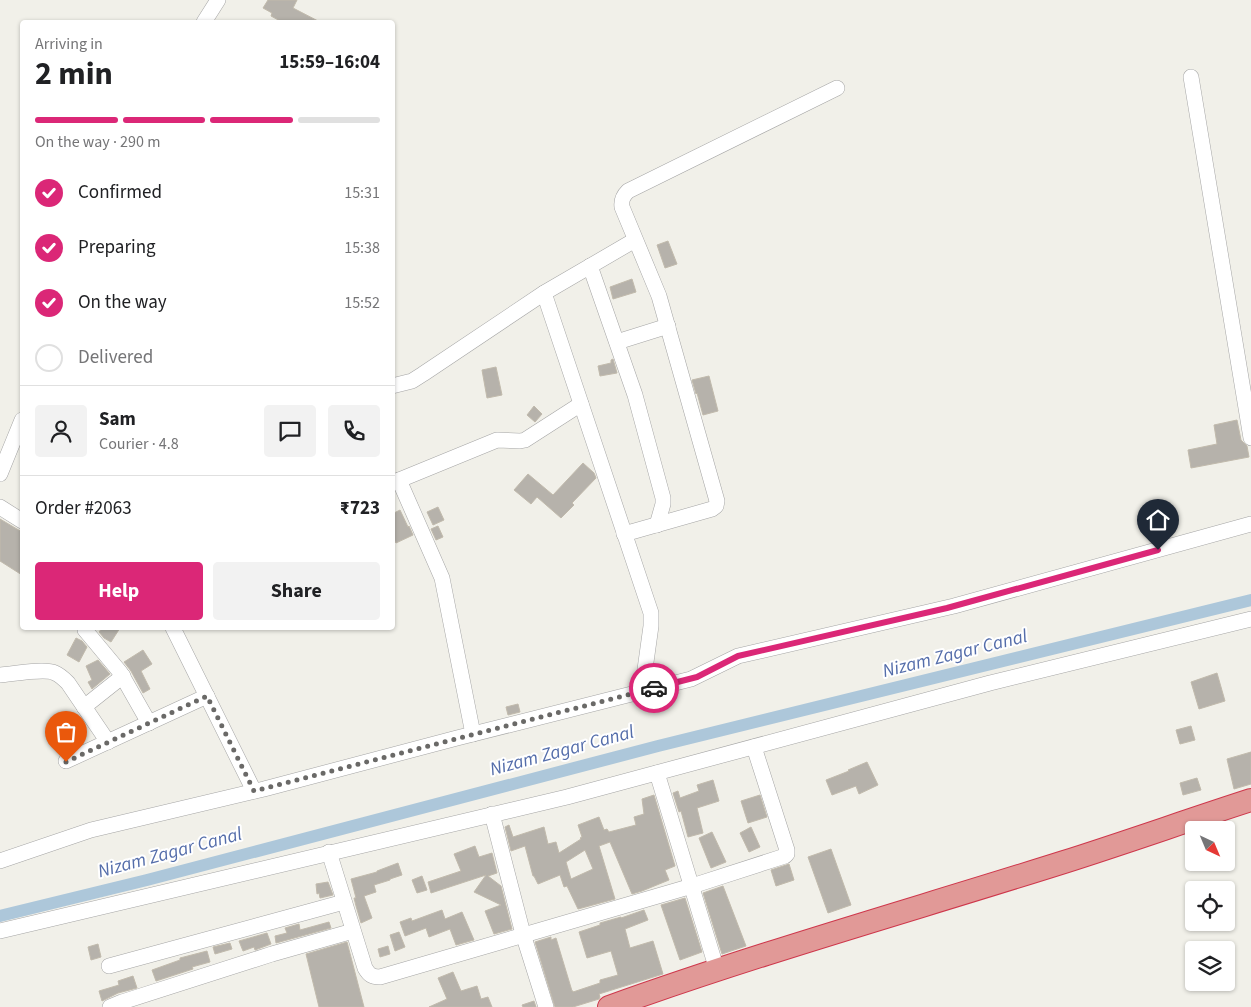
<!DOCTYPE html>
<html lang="en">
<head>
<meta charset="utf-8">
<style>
  body { margin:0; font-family:"Source Sans 3",sans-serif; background:#f2f2f2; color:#202124; height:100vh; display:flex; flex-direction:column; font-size:19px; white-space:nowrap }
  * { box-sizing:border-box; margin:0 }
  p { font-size:16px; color:#757577 }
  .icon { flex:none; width:28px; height:28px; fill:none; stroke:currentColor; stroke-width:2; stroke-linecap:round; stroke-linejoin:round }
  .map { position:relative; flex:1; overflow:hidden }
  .panel { position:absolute; left:20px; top:20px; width:375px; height:610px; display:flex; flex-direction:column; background:#fff; border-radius:5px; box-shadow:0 1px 4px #0004 }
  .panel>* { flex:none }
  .needle { width:32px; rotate:136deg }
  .fabs { position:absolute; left:1185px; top:821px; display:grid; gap:10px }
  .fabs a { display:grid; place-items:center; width:50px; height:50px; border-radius:5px; background:#fff; box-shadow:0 1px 4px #0004; font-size:25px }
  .pin { position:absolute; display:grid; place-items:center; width:42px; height:42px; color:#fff; margin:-51px -21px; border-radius:50% 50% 50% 0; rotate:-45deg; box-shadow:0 0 5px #0007 }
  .pin .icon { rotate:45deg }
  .courier { position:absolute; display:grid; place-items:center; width:50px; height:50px; margin:-25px; border:4px solid #db2777; border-radius:50%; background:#fff; color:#222; box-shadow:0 1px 6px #0007 }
  .headline em { font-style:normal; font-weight:700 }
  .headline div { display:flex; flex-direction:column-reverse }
  .headline { display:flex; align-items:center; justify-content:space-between; height:85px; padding:0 15px }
  h1 { font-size:32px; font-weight:700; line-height:38px }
  .bar { display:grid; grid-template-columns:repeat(4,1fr); gap:8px 5px; align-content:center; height:60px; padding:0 15px }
  .bar i { height:6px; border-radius:4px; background:#e0e0e0 }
  .bar .on { background:#db2777 }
  .bar p { grid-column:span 4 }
  .line { display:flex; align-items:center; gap:12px; padding:0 15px; border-top:1px solid #e0e0e0 }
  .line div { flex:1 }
  .round { display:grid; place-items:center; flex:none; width:52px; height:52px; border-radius:5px; background:#f2f2f2 }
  ol { padding:0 15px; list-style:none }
  li { display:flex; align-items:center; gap:15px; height:55px }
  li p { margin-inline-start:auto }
  li .icon { padding:5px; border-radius:50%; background:#db2777; color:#fff; stroke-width:4 }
  li:last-child { color:#757577 }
  li i { width:28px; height:28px; border:2px solid #e0e0e0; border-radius:50% }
  .cta { display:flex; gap:10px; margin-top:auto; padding:10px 15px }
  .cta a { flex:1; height:58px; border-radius:5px; background:#db2777; color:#fff; font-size:20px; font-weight:700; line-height:58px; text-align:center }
  .cta a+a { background:#f2f2f2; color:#202124 }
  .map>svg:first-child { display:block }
</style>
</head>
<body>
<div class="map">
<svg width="1251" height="1007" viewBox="0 0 1251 1007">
  <rect width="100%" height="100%" fill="#f1f0e9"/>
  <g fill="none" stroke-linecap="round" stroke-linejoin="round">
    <!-- canal -->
    <polyline stroke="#adc7da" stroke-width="12" points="0,916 147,880 658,746 1251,600"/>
  </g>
  <!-- building -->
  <g fill="#b6b2ab" stroke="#c1baac" fill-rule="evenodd">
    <polygon points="268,0 297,0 293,8 320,22 282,22 271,16 272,13 263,8"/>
    <polygon points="668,241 677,264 665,268 657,245"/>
    <polygon points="632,279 636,292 613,299 610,287"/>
    <polygon points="613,359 617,373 600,376 598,366 611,363 611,360"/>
    <polygon points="496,367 502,395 487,398 482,370"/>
    <polygon points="709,376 718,411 703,415 697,393 696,394 692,380"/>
    <polygon points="534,406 542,414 535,422 527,415"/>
    <polygon points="1237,420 1241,440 1247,446 1249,457 1191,468 1188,450 1217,444 1214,425"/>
    <polygon points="583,463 594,473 596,478 572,503 574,505 561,518 537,497 531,504 514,490 528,474 553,495"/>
    <polygon points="438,507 444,520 433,525 427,512"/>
    <polygon points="400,510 408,527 409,526 413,535 396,543 392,536 392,514"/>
    <polygon points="0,519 22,532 22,575 0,561"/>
    <polygon points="438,526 443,537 436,540 431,529"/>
    <polygon points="102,628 120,628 111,642 104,638 99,632"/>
    <polygon points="76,638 82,641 87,647 79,662 67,655"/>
    <polygon points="143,650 152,664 141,671 150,689 143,693 131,671 124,662"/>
    <polygon points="98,660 110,674 92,689 88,682 92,680 86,666"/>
    <polygon points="1217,673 1225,701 1199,709 1191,682"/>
    <polygon points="518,704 520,712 508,715 506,707"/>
    <polygon points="1191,726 1195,740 1180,744 1176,730"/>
    <polygon points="1251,752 1251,784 1234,789 1227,759"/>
    <polygon points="867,762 878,785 859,794 856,786 832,795 826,780 849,771 848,770"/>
    <polygon points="1197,778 1201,790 1183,795 1180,783"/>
    <polygon points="713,780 719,801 697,808 703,833 688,837 681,811 679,812 673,793 678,791 680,798 699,791 697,785"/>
    <path d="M 654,795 L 675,866 L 665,870 L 669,880 L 642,891 L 632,894 L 610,842 L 599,846 L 615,899 L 578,909 L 567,886 L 564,887 L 560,875 L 538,884 L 534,876 L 533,876 L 525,846 L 511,851 L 505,827 L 509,825 L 513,837 L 544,827 L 548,844 L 556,842 L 559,853 L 581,839 L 580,838 L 582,837 L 578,825 L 599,817 L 604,830 L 607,829 L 609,832 L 636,825 L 634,817 L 644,814 L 642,799 ZM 585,850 L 593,869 L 571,879 L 566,862 Z"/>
    <polygon points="760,795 767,817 748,823 741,801"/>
    <polygon points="751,827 760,847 749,852 740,833"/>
    <polygon points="712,832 726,862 711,868 699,838"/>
    <polygon points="475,846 479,857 492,853 497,873 488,876 501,886 512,929 494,934 485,911 501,905 474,892 486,875 431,893 428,882 461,871 454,854"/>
    <polygon points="831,849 851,905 828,913 808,857"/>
    <polygon points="398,863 402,875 390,879 390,880 374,885 376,892 364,896 372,918 361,923 356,906 354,898 356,898 351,879 377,872 377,871"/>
    <polygon points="789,864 794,880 776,886 771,870"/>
    <polygon points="422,876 427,890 417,893 412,880"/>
    <polygon points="328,882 333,895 320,898 319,893 317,894 316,884"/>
    <polygon points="723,886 746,946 722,954 703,893"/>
    <polygon points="685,898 702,952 680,960 661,905"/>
    <polygon points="442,910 445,919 462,912 474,940 456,945 450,929 429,937 426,928 405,936 400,922 411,918 412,921"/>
    <polygon points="644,910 648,920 625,929 630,948 653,941 663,974 599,994 600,997 599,999 573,1007 555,1007 535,942 551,937 551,940 556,938 572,991 573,991 573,992 600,983 600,980 618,975 611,951 587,958 579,932 600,925 600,923 621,917 621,918"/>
    <polygon points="329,922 331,928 276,943 275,936 287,933 285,928 299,924 300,930"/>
    <polygon points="399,932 405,947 395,951 390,935"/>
    <polygon points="267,933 271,944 255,950 254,947 243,951 239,941"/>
    <polygon points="347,942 364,1007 319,1007 306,954"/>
    <polygon points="230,943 232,949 215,954 213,947"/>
    <polygon points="98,944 101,957 91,960 88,947"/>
    <polygon points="388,946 390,954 380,957 378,949"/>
    <polygon points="207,951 210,962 192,967 193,969 156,981 152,970 180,960 180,958"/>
    <polygon points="453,972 461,991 477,986 481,999 488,997 492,1007 429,1007 447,999 438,978"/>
    <polygon points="133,976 137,988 118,993 102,1001 99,991 119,985 118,981"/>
    <polygon points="534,1001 536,1007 523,1007 522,1005"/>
  </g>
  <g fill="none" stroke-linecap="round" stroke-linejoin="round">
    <!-- minor casing -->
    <g stroke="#a5a5a5" stroke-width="16">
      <g id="minor">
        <polyline points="204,22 218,0"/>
        <polyline points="1191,77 1251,438"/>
        <polyline points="590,266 635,395 663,498 663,504 657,525"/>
        <polyline points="544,293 651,613 651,626 642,691"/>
        <polyline points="617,342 668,326"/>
        <polyline points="392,386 412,381 423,374 544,293 635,240"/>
        <polyline points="0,474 22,420"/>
        <polyline points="399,480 442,578 473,734"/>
        <polyline points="392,483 497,440 520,441 525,440 581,404"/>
        <polyline points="0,507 22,521"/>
        <path d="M 624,534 L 712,509 L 716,506 L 717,501 L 659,296 L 622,207 C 621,200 623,196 628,191 L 837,88"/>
        <polyline points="85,628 85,630 120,672 149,723"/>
        <polyline points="173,628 254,791"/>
        <path d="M 0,675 C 13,674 45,668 55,673 C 60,675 64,679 68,683 L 108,742"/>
        <polyline points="84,707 123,676"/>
        <polyline points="66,761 207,696"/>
        <polyline points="657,773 717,970"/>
        <polyline points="492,814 523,934 546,1007"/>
        <path d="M 329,852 L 365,968 C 369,975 372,977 380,977 L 692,886 L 785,856 L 787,854 L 787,850 L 754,747"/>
        <polyline points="0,861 91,830 264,789 457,738 691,679 738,656 954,606 1251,524"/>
        <polyline points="0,931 567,797 990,683 1251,619"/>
        <polyline points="109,966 344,902"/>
        <polyline points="110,1007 122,1002 272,954 353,931"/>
      </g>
    </g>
    <!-- highway casing -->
    <g stroke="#ce374b" stroke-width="24">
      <path id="highway" d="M 609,1007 C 759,953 912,910 1064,862 C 1127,842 1189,820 1251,800"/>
    </g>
    <!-- minor -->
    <use href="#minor" stroke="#fff" stroke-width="15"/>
    <!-- highway -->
    <use href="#highway" stroke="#e19997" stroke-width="22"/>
  </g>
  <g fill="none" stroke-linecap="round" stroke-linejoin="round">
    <!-- done -->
    <polyline stroke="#6a6967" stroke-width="5" stroke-dasharray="0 9" points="66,762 207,696 254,791 654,688"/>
    <!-- route -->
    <polyline stroke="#db2777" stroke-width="6" points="654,688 697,677 738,656 947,608 1158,550"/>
  </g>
  <g text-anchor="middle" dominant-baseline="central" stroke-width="4" stroke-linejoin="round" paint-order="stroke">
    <!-- water labels -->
    <g font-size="19" font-style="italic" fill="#546daa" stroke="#fff">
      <text transform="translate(955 654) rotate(-14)">Nizam Zagar Canal</text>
      <text transform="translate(562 751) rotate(-15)">Nizam Zagar Canal</text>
      <text transform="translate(170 853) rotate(-15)">Nizam Zagar Canal</text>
    </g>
  </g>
</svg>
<div class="fabs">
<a><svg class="needle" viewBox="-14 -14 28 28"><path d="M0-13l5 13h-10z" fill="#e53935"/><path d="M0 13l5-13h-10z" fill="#757577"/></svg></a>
<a><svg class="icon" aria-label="locate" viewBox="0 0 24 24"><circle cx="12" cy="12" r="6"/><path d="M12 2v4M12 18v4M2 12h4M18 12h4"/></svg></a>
<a><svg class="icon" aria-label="layers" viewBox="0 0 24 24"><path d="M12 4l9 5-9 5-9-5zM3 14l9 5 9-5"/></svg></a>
</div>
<div class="pin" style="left:66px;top:762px;background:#ea580c"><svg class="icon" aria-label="bag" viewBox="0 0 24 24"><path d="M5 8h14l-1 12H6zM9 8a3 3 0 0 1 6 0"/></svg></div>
<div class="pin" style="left:1158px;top:550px;background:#1f2937"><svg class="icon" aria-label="home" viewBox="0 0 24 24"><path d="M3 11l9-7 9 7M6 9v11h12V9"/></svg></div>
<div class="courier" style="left:654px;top:688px"><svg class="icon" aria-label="car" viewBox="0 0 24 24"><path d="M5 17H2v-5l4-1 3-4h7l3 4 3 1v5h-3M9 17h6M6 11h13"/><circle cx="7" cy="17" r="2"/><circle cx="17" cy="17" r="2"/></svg></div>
<section class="panel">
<div class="headline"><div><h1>2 min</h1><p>Arriving in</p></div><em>15:59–16:04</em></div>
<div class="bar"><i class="on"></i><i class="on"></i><i class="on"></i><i></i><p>On the way · 290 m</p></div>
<ol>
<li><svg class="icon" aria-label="check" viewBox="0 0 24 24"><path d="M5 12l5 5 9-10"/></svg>Confirmed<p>15:31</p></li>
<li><svg class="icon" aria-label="check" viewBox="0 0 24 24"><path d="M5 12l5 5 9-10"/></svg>Preparing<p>15:38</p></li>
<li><svg class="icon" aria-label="check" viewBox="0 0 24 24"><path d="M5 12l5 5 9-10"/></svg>On the way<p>15:52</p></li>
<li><i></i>Delivered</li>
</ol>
<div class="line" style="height:90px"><a class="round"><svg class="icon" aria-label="person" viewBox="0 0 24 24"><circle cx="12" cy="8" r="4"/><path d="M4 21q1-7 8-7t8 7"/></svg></a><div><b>Sam</b><p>Courier · 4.8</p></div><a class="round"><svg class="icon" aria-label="chat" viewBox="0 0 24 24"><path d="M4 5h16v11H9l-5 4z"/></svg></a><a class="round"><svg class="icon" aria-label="phone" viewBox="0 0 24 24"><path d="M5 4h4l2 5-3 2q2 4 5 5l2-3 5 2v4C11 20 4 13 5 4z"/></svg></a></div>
<div class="line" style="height:65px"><div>Order #2063</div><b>₹723</b></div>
<div class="cta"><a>Help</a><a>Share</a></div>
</section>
</div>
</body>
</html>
